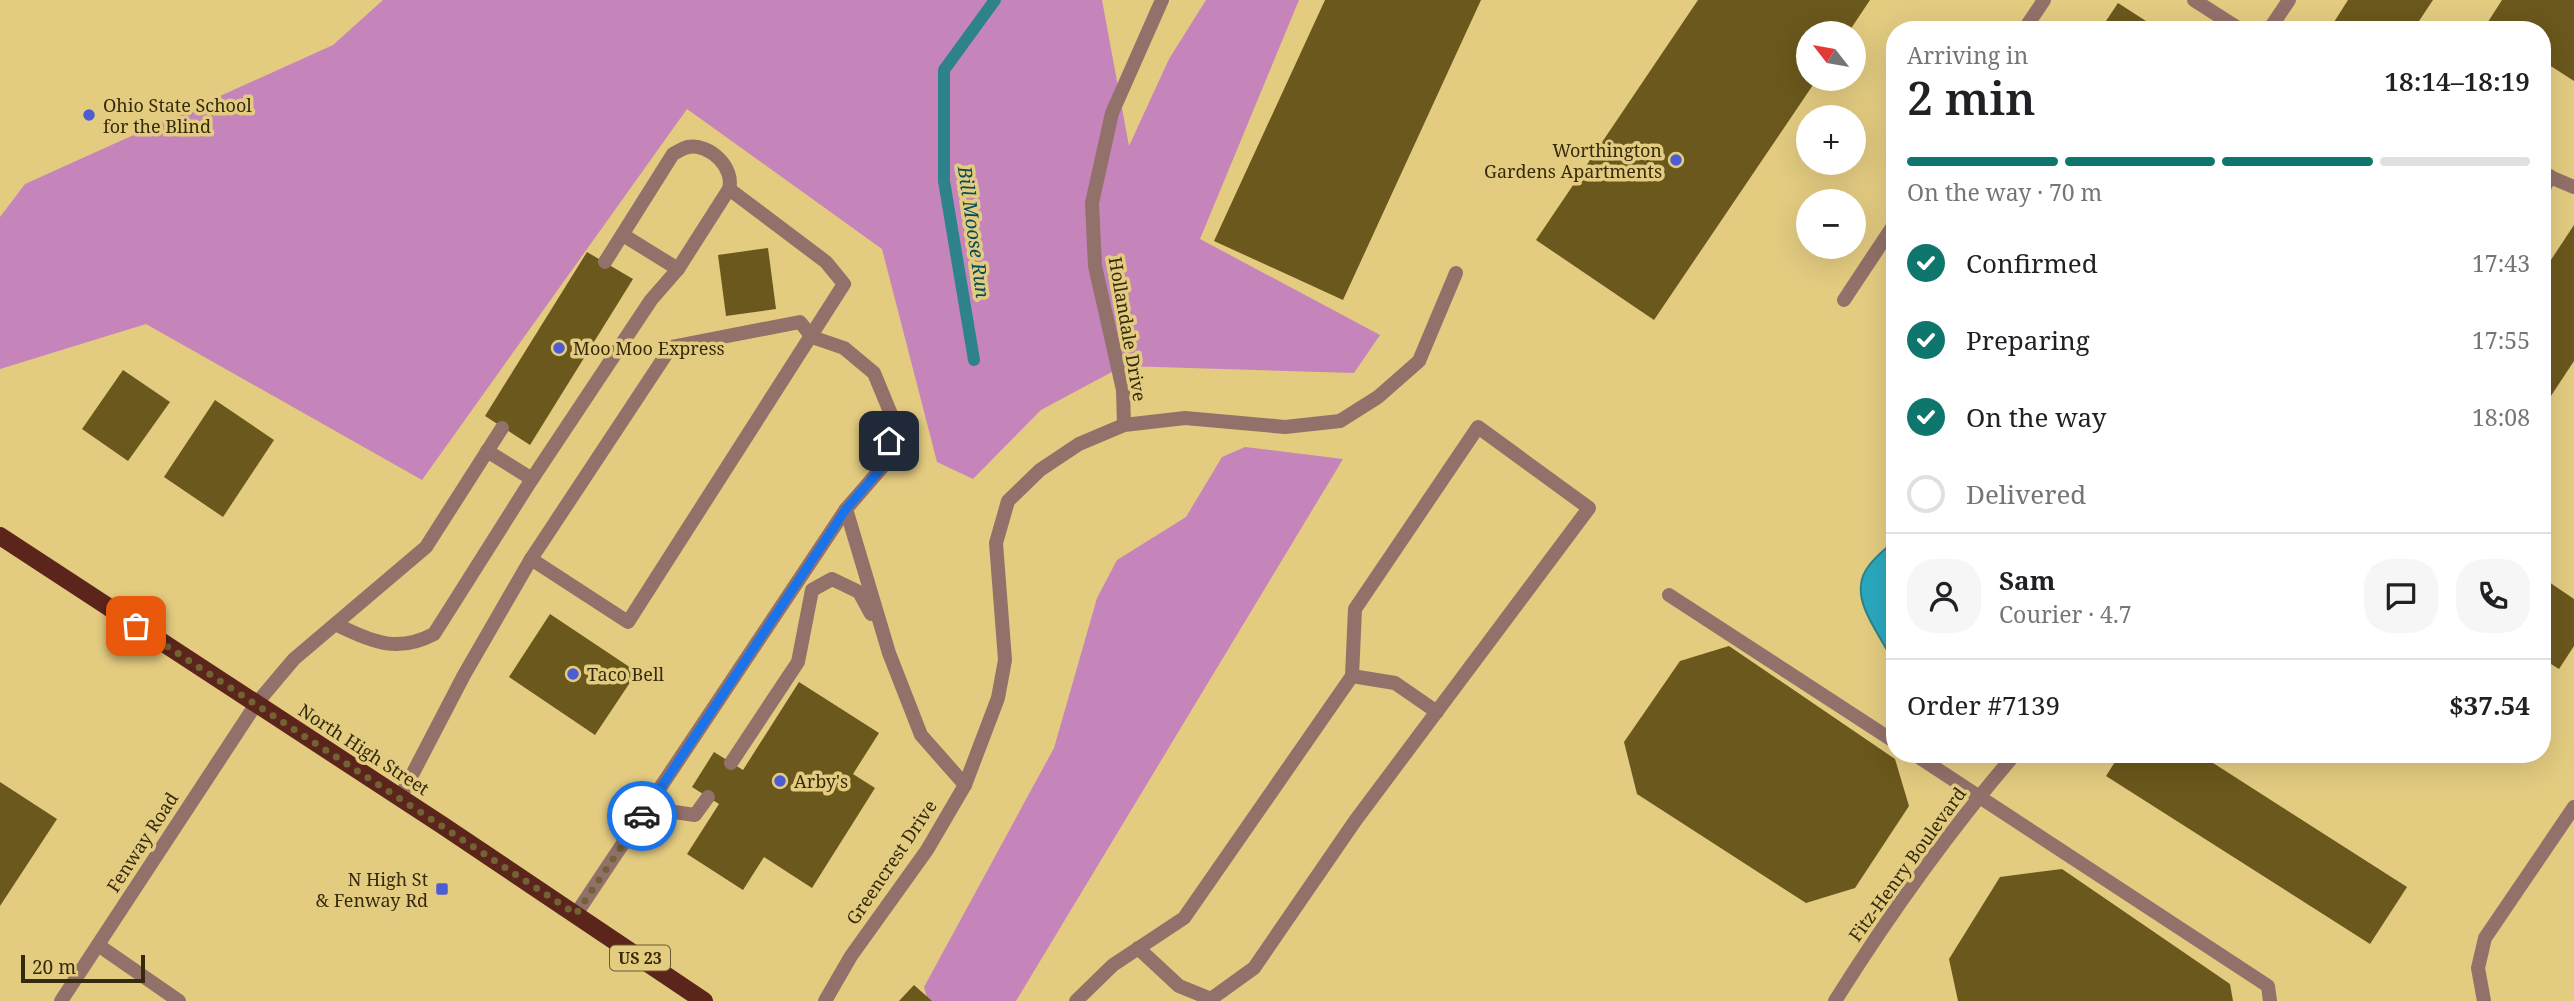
<!DOCTYPE html>
<html lang="en">
<head>
<meta charset="utf-8">
<style>
  body { margin:0; font-family:"Noto Serif",serif; background:#f6f6f6; color:#202124; height:100vh; display:flex; flex-direction:column; font-size:26px; white-space:nowrap }
  * { box-sizing:border-box; margin:0 }
  p { font-size:23px; color:#757577 }
  .icon { flex:none; width:38px; height:38px; fill:none; stroke:currentColor; stroke-width:2; stroke-linecap:round; stroke-linejoin:round }
  .map { position:relative; flex:1; overflow:hidden }
  .drawer { position:absolute; left:1886px; top:21px; width:665px; height:742px; display:flex; flex-direction:column; background:#fff; border-radius:28px; box-shadow:0 7px 28px #0002 }
  .drawer>* { flex:none }
  .needle { width:46px; rotate:301deg }
  .tools { position:absolute; left:1796px; top:21px; display:grid; gap:14px }
  .tools a { display:grid; place-items:center; width:70px; height:70px; border-radius:50%; background:#fff; box-shadow:0 7px 28px #0002; font-size:35px }
  .scale { position:absolute; left:21px; bottom:18px; width:124px; box-sizing:border-box; padding-left:7px; border:4px solid #352b0c; border-top:0; font-size:19px; line-height:24px; white-space:nowrap; color:#352b0c; -webkit-text-stroke:5px #e3cb80; paint-order:stroke }
  .pin { position:absolute; display:grid; place-items:center; width:60px; height:60px; color:#fff; margin:-30px; border-radius:14px; box-shadow:0 4px 10px #0006 }
  .courier { position:absolute; display:grid; place-items:center; width:70px; height:70px; margin:-35px; border:5px solid #1a73e8; border-radius:50%; background:#fff; color:#222; box-shadow:0 2px 9px #0007 }
  .head em { font-style:normal; font-weight:600 }
  .head div { display:flex; flex-direction:column-reverse }
  .head { display:flex; align-items:center; justify-content:space-between; height:119px; padding:0 21px }
  h1 { font-size:46px; font-weight:600; line-height:52px }
  .bar { display:grid; grid-template-columns:repeat(4,1fr); gap:10px 7px; align-content:center; height:84px; padding:0 21px }
  .bar i { height:9px; border-radius:5px; background:#e0e0e0 }
  .bar .on { background:#0f766e }
  .bar p { grid-column:span 4 }
  .line { display:flex; align-items:center; gap:18px; padding:0 21px; border-top:2px solid #e0e0e0 }
  .line div { flex:1 }
  .round { display:grid; place-items:center; flex:none; width:74px; height:74px; border-radius:28px; background:#f6f6f6 }
  ol { padding:0 21px; list-style:none }
  li { display:flex; align-items:center; gap:21px; height:77px }
  li p { margin-inline-start:auto }
  li .icon { padding:7px; border-radius:50%; background:#0f766e; color:#fff; stroke-width:4 }
  li:last-child { color:#757577 }
  li i { width:38px; height:38px; border:4px solid #e0e0e0; border-radius:50% }
  .map>svg:first-child { display:block }
</style>
</head>
<body>
<div class="map">
<svg width="2574" height="1001" viewBox="0 0 2574 1001">
  <rect width="100%" height="100%" fill="#e3cb80"/>
  <!-- green -->
  <g fill="#c585bb">
    <polygon points="383,0 1102,0 1129,146 1169,59 1206,0 1299,0 1200,239 1380,335 1354,373 1123,366 1041,410 973,479 937,462 882,249 687,109 422,480 146,324 0,369 0,217 25,184 333,45"/>
    <polygon points="1245,447 1343,459 1016,1001 928,1001 924,987 1054,748 1097,598 1117,560 1186,517 1222,457"/>
  </g>
  <!-- water -->
  <path fill="#2ba8be" stroke="#2e8289" stroke-width="2" d="M 1892,543 L 1895,545 L 1895,655 L 1887,650 C 1874,626 1848,594 1868,567 C 1874,558 1884,550 1892,543 Z"/>
  <g fill="none" stroke-linecap="round" stroke-linejoin="round">
    <!-- stream -->
    <polyline stroke="#2e8289" stroke-width="12" points="974,360 944,181 944,70 995,0"/>
  </g>
  <!-- building -->
  <g fill="#6a581c">
    <polygon points="1325,0 1481,0 1343,300 1214,241"/>
    <polygon points="1698,0 1870,0 1848,33 1808,33 1808,79 1817,79 1654,320 1536,240"/>
    <polygon points="2348,0 2433,0 2413,30 2329,30"/>
    <polygon points="2502,0 2574,0 2574,81 2543,61 2543,30 2494,30 2486,25"/>
    <polygon points="2118,3 2160,30 2100,30"/>
    <polygon points="2574,225 2574,361 2543,408 2543,272"/>
    <polygon points="768,248 776,309 726,316 718,255"/>
    <polygon points="587,252 633,279 530,445 485,416"/>
    <polygon points="123,370 170,402 128,461 82,429"/>
    <polygon points="215,400 274,440 223,517 164,477"/>
    <polygon points="2543,578 2574,599 2574,646 2559,669 2543,659"/>
    <polygon points="550,614 637,672 595,735 509,677"/>
    <polygon points="1729,646 1895,759 1909,806 1855,888 1806,903 1637,794 1624,742 1680,661"/>
    <polygon points="799,682 879,733 853,774 875,788 812,888 764,857 743,890 687,854 719,804 692,787 714,752 743,770"/>
    <polygon points="2120,754 2199,754 2407,887 2370,944 2106,776"/>
    <polygon points="0,782 57,819 0,906"/>
    <polygon points="2062,869 2230,984 2233,1001 1958,1001 1949,959 2000,877"/>
    <polygon points="914,985 932,1001 899,1001"/>
  </g>
  <g fill="none" stroke-linecap="round" stroke-linejoin="round">
    <!-- lane -->
    <g stroke="#92716a" stroke-width="14">
      <polyline points="623,235 678,269"/>
      <polyline points="487,451 532,479"/>
      <polyline points="846,509 889,653 921,735 965,785"/>
      <polyline points="531,559 628,622 844,284 826,262 729,189"/>
      <polyline points="1669,595 1895,742"/>
      <path d="M 337,625 C 372,641 396,654 434,634 L 532,479 L 651,300 L 678,269 L 729,189 C 735,168 710,143 688,147 C 683,148 677,152 673,154 L 605,262"/>
      <polyline points="1352,676 1395,683 1437,712"/>
      <polyline points="256,704 294,659 426,547 502,428"/>
      <polyline points="1914,754 2268,986 2270,1001"/>
      <polyline points="731,763 798,662 812,590 832,579 859,592 871,614"/>
      <polyline points="400,798 464,675 531,559 671,347 800,322 812,337 844,348 874,373 893,419 885,464 846,509 576,914"/>
      <polyline points="647,808 695,815 708,797"/>
      <polyline points="1076,1001 1113,965 1184,918 1352,676 1355,609 1478,427 1589,508 1355,821 1254,968 1211,999 1179,986 1138,948"/>
    </g>
    <!-- street -->
    <g stroke="#92716a" stroke-width="14">
      <polyline points="2194,0 2241,30"/>
      <polyline points="2024,30 2044,0"/>
      <polyline points="2269,30 2289,0"/>
      <polyline points="2543,174 2574,187"/>
      <polyline points="2543,190 2550,176"/>
      <polyline points="1844,300 1895,223"/>
      <polyline points="1124,425 1123,390 1095,266 1092,203 1112,113 1162,0"/>
      <polyline points="98,945 179,1001"/>
      <polyline points="61,1001 256,704"/>
      <polyline points="825,1001 851,956 927,850 965,785 998,698 1005,660 996,543 1008,501 1040,470 1079,444 1124,425 1185,418 1285,427 1340,421 1378,397 1419,361 1456,273"/>
      <path d="M 1835,1001 C 1889,915 1949,831 2015,754"/>
      <polyline points="2484,1001 2478,968 2485,938 2574,807"/>
    </g>
    <!-- primary -->
    <polyline stroke="#5c251b" stroke-width="18" points="0,536 442,825 704,1001"/>
  </g>
  <g fill="none" stroke-linecap="round" stroke-linejoin="round">
    <!-- done -->
    <polyline stroke="#726335" stroke-width="7" stroke-dasharray="0 12.6" points="136,626 576,914 642,816"/>
    <!-- route -->
    <polyline stroke="#1a73e8" stroke-width="9" points="642,816 846,509 885,464 889,441"/>
  </g>
  <!-- markers -->
  <g fill="#4c5dd2" stroke="#e3cb80" stroke-width="2.5">
    <circle cx="89" cy="115" r="7"/>
    <circle cx="1676" cy="160" r="7"/>
    <circle cx="559" cy="348" r="7"/>
    <circle cx="573" cy="674" r="7"/>
    <circle cx="780" cy="781" r="7"/>
    <rect x="435" y="882" width="14" height="14" rx="3.5"/>
  </g>
  <g text-anchor="middle" dominant-baseline="central" stroke-width="7" stroke-linejoin="round" paint-order="stroke">
    <!-- shield labels -->
    <rect fill="#e3cb80" stroke="#695b2f" stroke-width="2" x="610" y="945.5" width="60" height="25" rx="5"/>
    <g font-size="16" font-weight="bold" fill="#352b0c">
      <text x="640" y="958">US 23</text>
    </g>
    <!-- poi labels -->
    <g font-size="18" fill="#352b0c" stroke="#e3cb80" text-anchor="start">
      <text x="103" y="105">Ohio State School<tspan x="103" dy="21">for the Blind</tspan></text>
      <text x="1662" y="150" text-anchor="end">Worthington<tspan x="1662" dy="21">Gardens Apartments</tspan></text>
      <text x="573" y="348">Moo Moo Express</text>
      <text x="587" y="674">Taco Bell</text>
      <text x="794" y="781">Arby's</text>
      <text x="428" y="879" text-anchor="end">N High St<tspan x="428" dy="21">&amp; Fenway Rd</tspan></text>
    </g>
    <!-- street labels -->
    <g font-size="18" fill="#352b0c" stroke="#e3cb80">
      <text transform="translate(1128 329) rotate(80)">Hollandale Drive</text>
      <text transform="translate(364 749) rotate(33)">North High Street</text>
      <text transform="translate(142 842) rotate(-57)">Fenway Road</text>
      <text transform="translate(891 862) rotate(-56)">Greencrest Drive</text>
      <text transform="translate(1907 864) rotate(-54)">Fitz-Henry Boulevard</text>
    </g>
    <!-- water labels -->
    <g font-size="19" font-style="italic" fill="#024c57" stroke="#e3cb80">
      <text transform="translate(974 232) rotate(82)">Bill Moose Run</text>
    </g>
  </g>
</svg>
<div class="tools">
<a><svg class="needle" viewBox="-14 -14 28 28"><path d="M0-13l5 13h-10z" fill="#e53935"/><path d="M0 13l5-13h-10z" fill="#757577"/></svg></a>
<a>+</a>
<a>−</a>
</div>
<div class="scale">20 m</div>
<div class="pin" style="left:136px;top:626px;background:#ea580c"><svg class="icon" aria-label="bag" viewBox="0 0 24 24"><path d="M5 8h14l-1 12H6zM9 8a3 3 0 0 1 6 0"/></svg></div>
<div class="pin" style="left:889px;top:441px;background:#1f2937"><svg class="icon" aria-label="home" viewBox="0 0 24 24"><path d="M3 11l9-7 9 7M6 9v11h12V9"/></svg></div>
<div class="courier" style="left:642px;top:816px"><svg class="icon" aria-label="car" viewBox="0 0 24 24"><path d="M5 17H2v-5l4-1 3-4h7l3 4 3 1v5h-3M9 17h6M6 11h13"/><circle cx="7" cy="17" r="2"/><circle cx="17" cy="17" r="2"/></svg></div>
<section class="drawer">
<div class="head"><div><h1>2 min</h1><p>Arriving in</p></div><em>18:14–18:19</em></div>
<div class="bar"><i class="on"></i><i class="on"></i><i class="on"></i><i></i><p>On the way · 70 m</p></div>
<ol>
<li><svg class="icon" aria-label="check" viewBox="0 0 24 24"><path d="M5 12l5 5 9-10"/></svg>Confirmed<p>17:43</p></li>
<li><svg class="icon" aria-label="check" viewBox="0 0 24 24"><path d="M5 12l5 5 9-10"/></svg>Preparing<p>17:55</p></li>
<li><svg class="icon" aria-label="check" viewBox="0 0 24 24"><path d="M5 12l5 5 9-10"/></svg>On the way<p>18:08</p></li>
<li><i></i>Delivered</li>
</ol>
<div class="line" style="height:126px"><a class="round"><svg class="icon" aria-label="person" viewBox="0 0 24 24"><circle cx="12" cy="8" r="4"/><path d="M4 21q1-7 8-7t8 7"/></svg></a><div><b>Sam</b><p>Courier · 4.7</p></div><a class="round"><svg class="icon" aria-label="chat" viewBox="0 0 24 24"><path d="M4 5h16v11H9l-5 4z"/></svg></a><a class="round"><svg class="icon" aria-label="phone" viewBox="0 0 24 24"><path d="M5 4h4l2 5-3 2q2 4 5 5l2-3 5 2v4C11 20 4 13 5 4z"/></svg></a></div>
<div class="line" style="height:91px"><div>Order #7139</div><b>$37.54</b></div>
</section>
</div>
</body>
</html>
